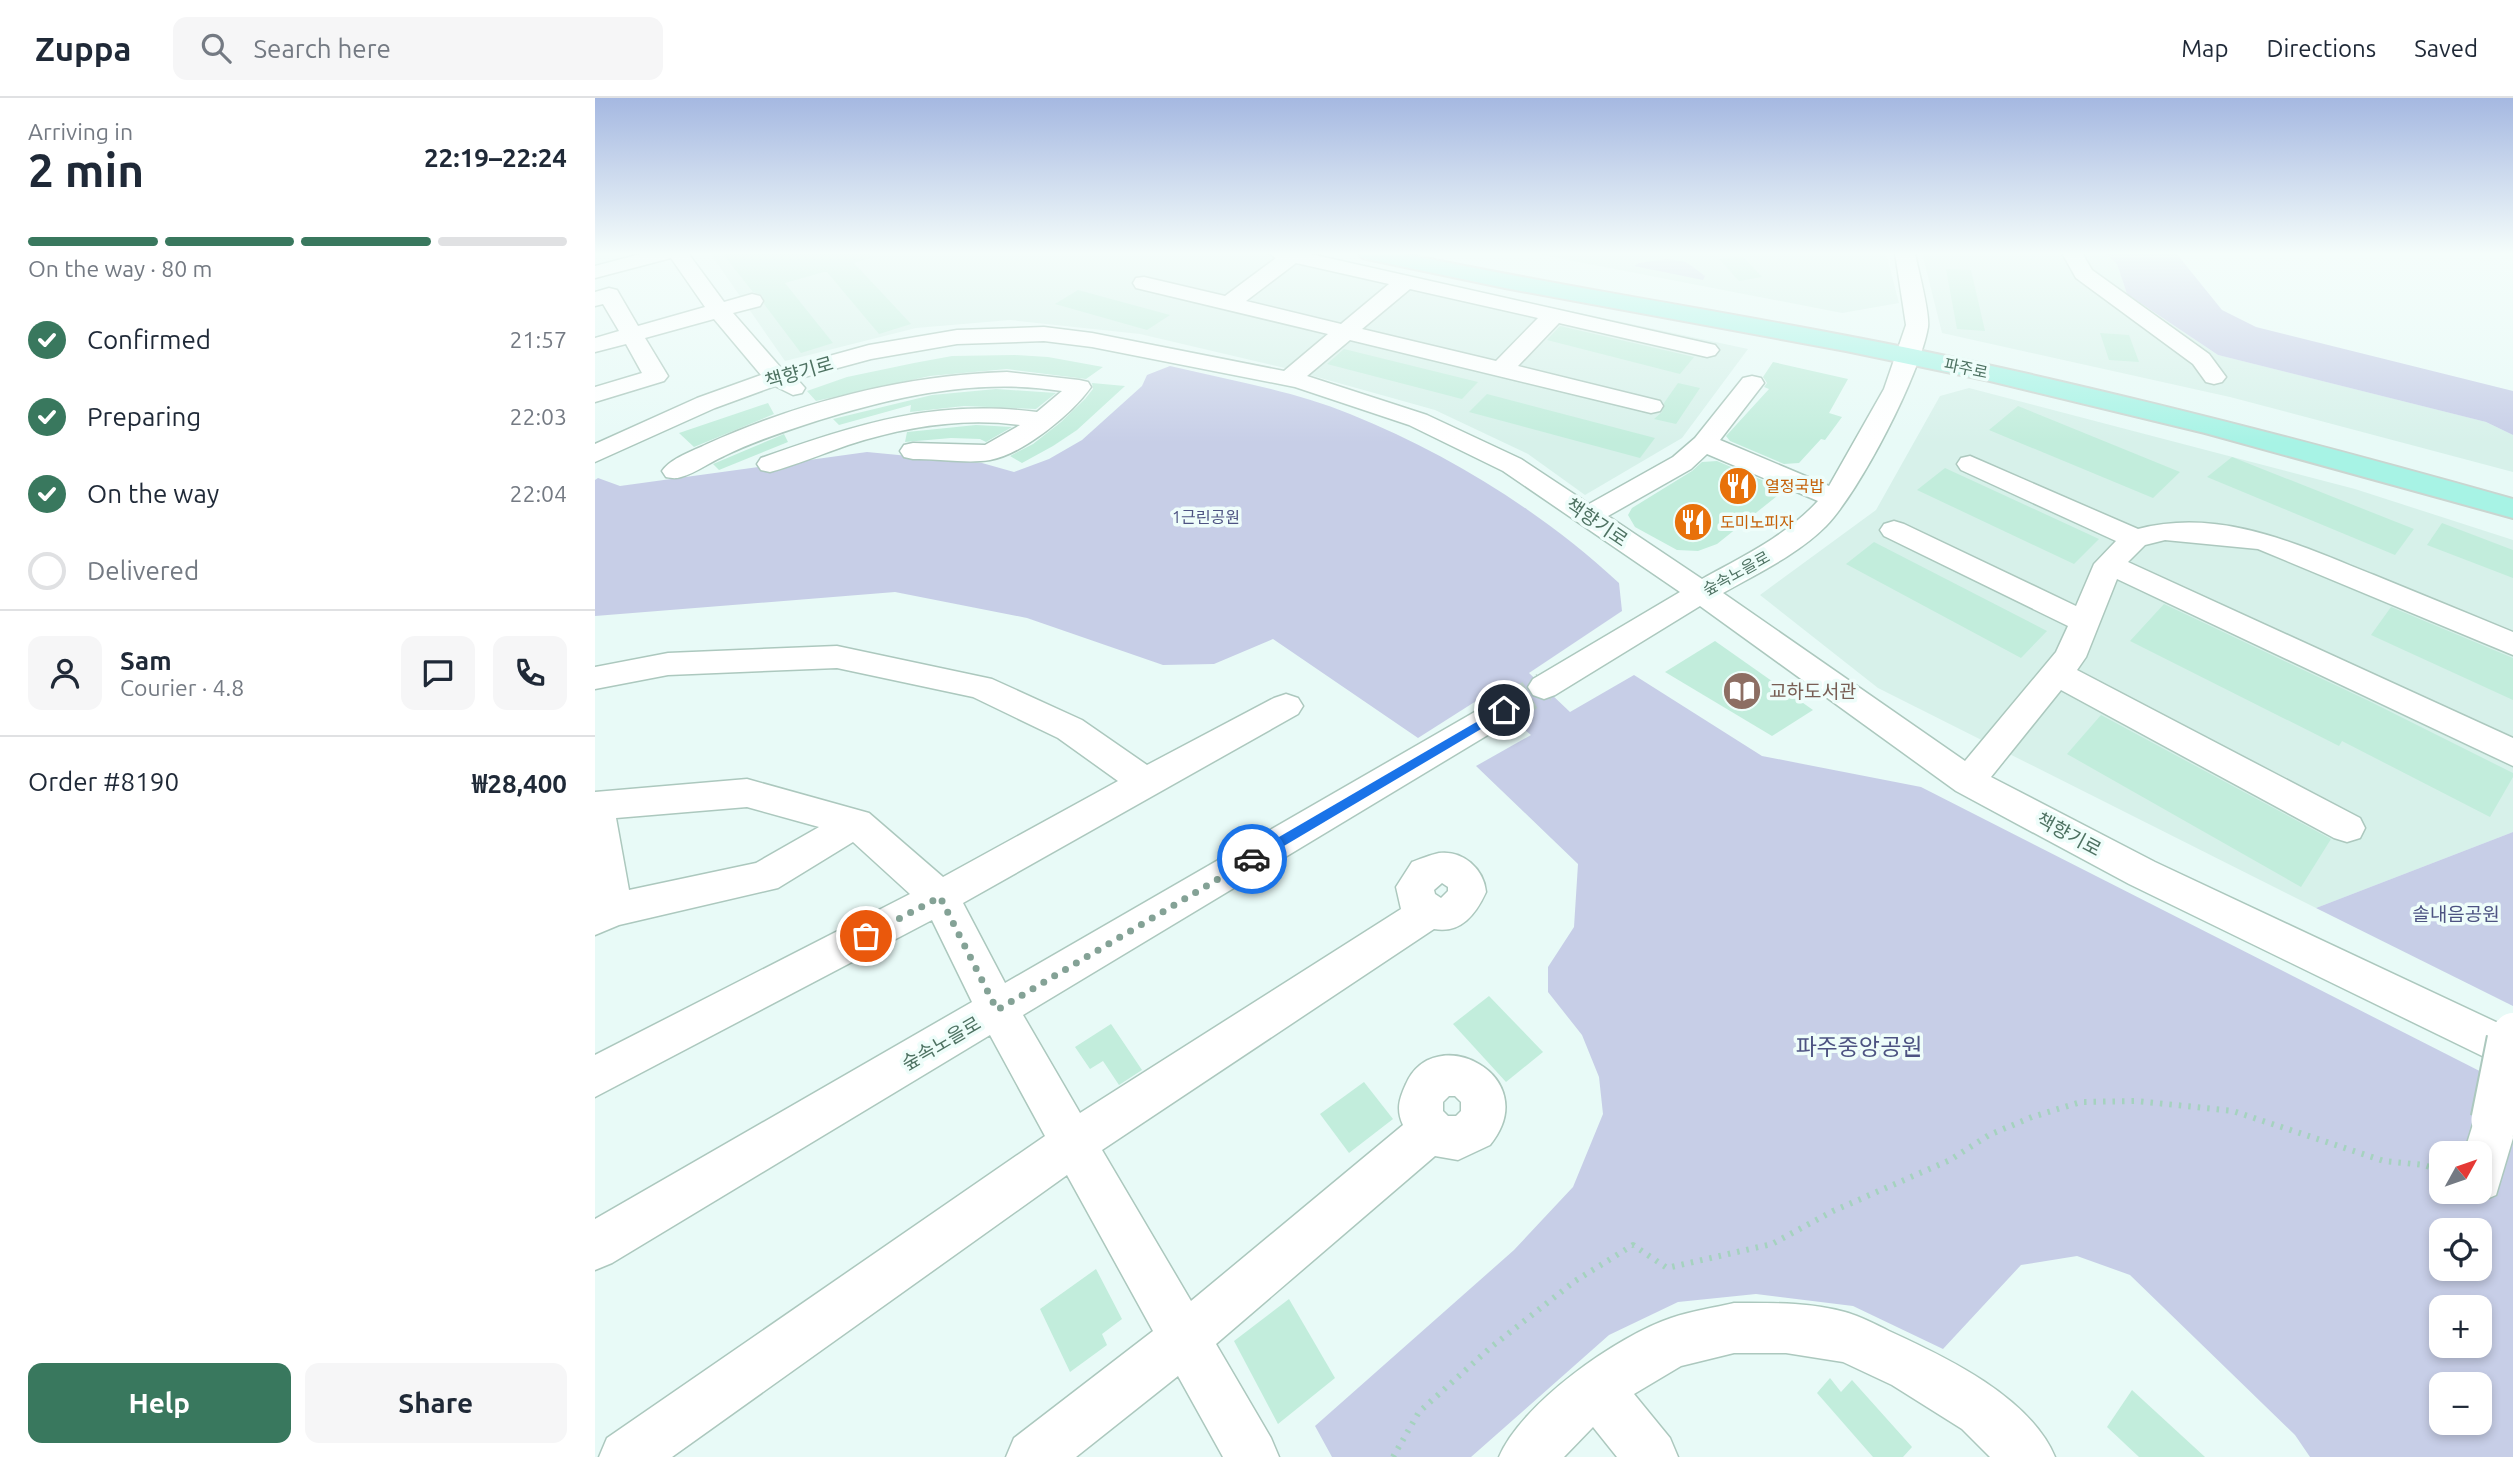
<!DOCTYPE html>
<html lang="en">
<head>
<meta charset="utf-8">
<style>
  body { margin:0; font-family:Ubuntu,"Noto Sans KR",sans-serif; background:#f6f6f7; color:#1f2937; height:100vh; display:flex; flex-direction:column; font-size:26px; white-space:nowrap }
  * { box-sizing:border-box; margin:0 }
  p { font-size:23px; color:#747a83 }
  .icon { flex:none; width:38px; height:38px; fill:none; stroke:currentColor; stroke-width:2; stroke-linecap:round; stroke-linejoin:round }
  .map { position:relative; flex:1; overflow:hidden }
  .side { display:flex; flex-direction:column; background:#fff; width:595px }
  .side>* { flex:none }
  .needle { width:46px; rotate:50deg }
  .controls { position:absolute; left:1834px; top:1043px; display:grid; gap:14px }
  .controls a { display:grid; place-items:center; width:63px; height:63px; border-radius:14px; background:#fff; box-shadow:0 4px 10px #0003; font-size:35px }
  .pin { position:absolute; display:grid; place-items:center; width:60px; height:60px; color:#fff; margin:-30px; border:4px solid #fff; border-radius:50%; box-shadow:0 2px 7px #0007 }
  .courier { position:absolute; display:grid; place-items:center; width:70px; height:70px; margin:-35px; border:5px solid #1a73e8; border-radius:50%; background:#fff; color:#222; box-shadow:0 2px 9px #0007 }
  .head em { font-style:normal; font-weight:600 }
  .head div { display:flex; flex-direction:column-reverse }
  .head { display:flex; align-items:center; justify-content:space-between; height:119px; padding:0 28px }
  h1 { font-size:46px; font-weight:600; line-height:52px }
  .bar { display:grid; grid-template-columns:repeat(4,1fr); gap:10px 7px; align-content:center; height:84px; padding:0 28px }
  .bar i { height:9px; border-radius:5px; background:#e0e1e3 }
  .bar .selected { background:#39785e }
  .bar p { grid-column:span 4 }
  .line { display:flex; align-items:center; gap:18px; padding:0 28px; border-top:2px solid #e0e1e3 }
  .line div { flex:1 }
  .round { display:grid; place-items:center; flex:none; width:74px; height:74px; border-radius:14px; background:#f6f6f7 }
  ol { padding:0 28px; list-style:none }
  li { display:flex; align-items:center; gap:21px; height:77px }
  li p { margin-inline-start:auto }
  li .icon { padding:7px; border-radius:50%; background:#39785e; color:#fff; stroke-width:4 }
  li:last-child { color:#747a83 }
  li i { width:38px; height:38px; border:4px solid #e0e1e3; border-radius:50% }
  .primary-button { display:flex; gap:14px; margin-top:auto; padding:14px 28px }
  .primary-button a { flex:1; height:80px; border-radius:14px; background:#39785e; color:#fff; font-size:28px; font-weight:600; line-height:80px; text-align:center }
  .primary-button a+a { background:#f6f6f7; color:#1f2937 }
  header { display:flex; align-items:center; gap:42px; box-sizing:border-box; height:98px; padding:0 35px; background:#fff; border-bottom:2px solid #e0e1e3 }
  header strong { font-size:33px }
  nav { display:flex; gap:38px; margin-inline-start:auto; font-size:24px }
  .search { width:490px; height:63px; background:#f6f6f7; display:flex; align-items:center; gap:18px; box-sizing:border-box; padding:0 24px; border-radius:14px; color:#747a83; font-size:26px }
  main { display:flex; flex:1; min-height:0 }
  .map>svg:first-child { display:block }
</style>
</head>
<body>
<header>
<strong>Zuppa</strong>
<div class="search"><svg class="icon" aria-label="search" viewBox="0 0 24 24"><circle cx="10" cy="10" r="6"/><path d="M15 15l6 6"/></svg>Search here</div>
<nav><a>Map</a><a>Directions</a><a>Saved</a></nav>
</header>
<main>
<section class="side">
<div class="head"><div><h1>2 min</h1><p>Arriving in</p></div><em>22:19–22:24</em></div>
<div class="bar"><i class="selected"></i><i class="selected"></i><i class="selected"></i><i></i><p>On the way · 80 m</p></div>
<ol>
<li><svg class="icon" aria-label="check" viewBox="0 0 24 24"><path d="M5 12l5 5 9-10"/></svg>Confirmed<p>21:57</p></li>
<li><svg class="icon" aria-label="check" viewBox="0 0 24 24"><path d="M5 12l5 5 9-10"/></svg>Preparing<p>22:03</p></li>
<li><svg class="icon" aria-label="check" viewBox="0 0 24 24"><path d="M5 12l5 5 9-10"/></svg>On the way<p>22:04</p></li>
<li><i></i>Delivered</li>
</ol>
<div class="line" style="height:126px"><a class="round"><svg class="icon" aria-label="person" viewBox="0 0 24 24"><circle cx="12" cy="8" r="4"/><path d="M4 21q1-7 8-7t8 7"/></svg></a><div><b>Sam</b><p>Courier · 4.8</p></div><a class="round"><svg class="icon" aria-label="chat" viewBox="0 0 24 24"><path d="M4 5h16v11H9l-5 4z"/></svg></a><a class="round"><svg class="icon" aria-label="phone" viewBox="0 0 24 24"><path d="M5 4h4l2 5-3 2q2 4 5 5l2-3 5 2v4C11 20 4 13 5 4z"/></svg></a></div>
<div class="line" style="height:91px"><div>Order #8190</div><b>₩28,400</b></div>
<div class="primary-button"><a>Help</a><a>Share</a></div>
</section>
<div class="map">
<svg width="1918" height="1359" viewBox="0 0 1918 1359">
  <rect width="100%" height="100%" fill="#e8faf7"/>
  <!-- residential -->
  <g fill="#d7f1ea">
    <polygon points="115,155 706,155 1153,251 1087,340 990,397 933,356 840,312 690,270 545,236 415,222 321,230 190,263"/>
    <polygon points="937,155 1291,155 1304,205 1247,215"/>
    <polygon points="1327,155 1510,155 1522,166 1532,196 1623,257 1891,324 1918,337 1918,374 1635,299 1347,235"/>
    <polygon points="1374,290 1760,391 1918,442 1918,734 1721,810 1283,590 1165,497 1281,412 1345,298"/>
  </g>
  <!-- green -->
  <g fill="#c7cee7" fill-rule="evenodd">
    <polygon points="1510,155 1581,155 1627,212 1661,229 1918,293 1918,337 1891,324 1623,257 1532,196 1522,166"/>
    <polygon points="1072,161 1091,164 1110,178 1108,182 1039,168 1044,165"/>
    <path d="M 575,268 C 635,282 698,293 755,316 C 854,356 946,413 1024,485 L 1027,513 L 934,575 L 975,614 L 1039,577 L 1167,658 L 1326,689 L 1918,990 L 1918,1359 L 1715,1359 L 1700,1337 L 1535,1177 L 1482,1158 L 1426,1167 L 1348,1251 L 1258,1208 L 1161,1196 L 1083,1204 L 1014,1237 L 876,1359 L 737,1359 L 720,1328 L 919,1152 L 978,1089 L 1008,1016 L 1004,979 L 987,937 L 953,894 L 953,869 L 979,829 L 983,766 L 881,668 L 936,637 L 889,598 L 823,640 L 678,541 L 619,566 L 568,567 L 432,520 L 300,494 L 0,518 L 0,382 L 3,380 L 25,388 L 272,354 L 387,365 L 419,374 L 454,361 L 487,342 L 547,288 L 552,277 ZM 1846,1055 L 1885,1055 L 1885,1094 L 1846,1094 ZM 1846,1132 L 1885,1132 L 1885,1171 L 1846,1171 ZM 1846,1209 L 1885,1209 L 1885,1248 L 1846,1248 ZM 1846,1286 L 1885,1286 L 1885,1325 L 1846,1325 Z"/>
    <polygon points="1918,734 1918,908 1721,810"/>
  </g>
  <!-- building -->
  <g fill="#c2eddc">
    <polygon points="127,155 275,155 276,160 259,165 316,226 284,236 232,174 229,174 190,185 238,245 206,255 169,206 167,197 158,194"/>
    <polygon points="1147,158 1167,179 1144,183 1124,161"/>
    <polygon points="1351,171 1376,172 1390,233 1362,231"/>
    <polygon points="483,192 575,217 552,232 460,206"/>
    <polygon points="965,228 1099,259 1085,276 952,242"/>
    <polygon points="1505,235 1534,237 1544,264 1514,262"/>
    <polygon points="749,251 883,284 867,301 732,266"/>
    <polygon points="420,257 453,259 508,269 491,281 412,271 335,278 221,303 212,293 252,279 319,265 357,258"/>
    <polygon points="1178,264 1253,281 1234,315 1247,319 1230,342 1226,341 1204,365 1189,366 1135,343 1131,338 1174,291 1169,289 1172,285 1168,279"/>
    <polygon points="497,285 530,288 482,332 458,348 427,365 415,358 438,346 466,324 490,301 498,291"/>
    <polygon points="1083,285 1105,290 1081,326 1059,321 1067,314 1069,305"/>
    <polygon points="401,291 461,295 441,311 369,308 315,314 316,307 244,327 238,321 337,297"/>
    <polygon points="892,296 1060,340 1045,360 874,314"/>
    <polygon points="173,305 179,316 99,349 84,335"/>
    <polygon points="1423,308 1585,374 1558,400 1394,332"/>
    <polygon points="381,327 417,329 391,344 385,341 356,340 310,344 312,334"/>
    <polygon points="189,336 193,344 124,372 118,366"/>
    <polygon points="1637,359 1819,431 1800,457 1612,379"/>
    <polygon points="1122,363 1174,385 1182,398 1122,446 1103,453 1082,452 1040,429 1033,417 1037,410 1097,373 1107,364"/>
    <polygon points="1350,370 1504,441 1479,466 1322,392"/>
    <polygon points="1847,425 1918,452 1918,480 1832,447"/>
    <polygon points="1279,444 1452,533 1426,560 1251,466"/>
    <polygon points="1569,506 1774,603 1918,675 1918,679 1895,719 1747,643 1744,648 1535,543"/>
    <polygon points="1796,509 1918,560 1918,602 1776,537"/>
    <polygon points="1120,543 1218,612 1177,638 1070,574"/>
    <polygon points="1506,617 1736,741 1706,789 1472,656"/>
    <polygon points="894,898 948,954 911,984 858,926"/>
    <polygon points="516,926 547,972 524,987 508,963 495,971 480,949"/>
    <polygon points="769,984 798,1021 754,1055 725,1016"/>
    <polygon points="501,1171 527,1221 507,1236 512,1247 475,1274 445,1211"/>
    <polygon points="694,1201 740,1280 683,1326 639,1243"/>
    <polygon points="1235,1280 1246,1294 1257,1282 1317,1349 1308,1359 1278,1359 1222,1295"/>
    <polygon points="1537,1292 1610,1359 1544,1359 1512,1329"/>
  </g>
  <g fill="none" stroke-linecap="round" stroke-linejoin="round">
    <!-- minor-tunnel -->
    <polyline stroke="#c2d8d2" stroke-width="30" stroke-dasharray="30 15" stroke-linecap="butt" points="909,612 949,589"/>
    <!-- minor casing -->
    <g stroke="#acc8be" stroke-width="3">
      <g id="minor">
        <path d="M 49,155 L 93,155 L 129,204 L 157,196 L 165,198 L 168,203 L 165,208 L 138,215 L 187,271 L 274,247 L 362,232 L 449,229 L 497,235 L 689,273 L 733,236 L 541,190 L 538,185 L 541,180 L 549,179 L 630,198 L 681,160 L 674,155 L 711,155 L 1120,247 L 1124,252 L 1120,257 L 1112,259 L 964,225 L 923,268 L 1065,303 L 1068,308 L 1065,313 L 1056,315 L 755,242 L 712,278 L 832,317 L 926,361 L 994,406 L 1078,359 L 1100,340 L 1148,280 L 1157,278 L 1166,280 L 1169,285 L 1125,342 L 1234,388 L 1289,291 L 1311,227 L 1300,155 L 1320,155 C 1323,172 1335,214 1333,229 C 1325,277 1265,393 1231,428 C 1202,457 1163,475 1128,495 L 1370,663 L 1461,554 L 1473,528 L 1289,438 L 1285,432 L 1289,426 L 1299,423 L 1309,426 L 1481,508 L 1499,466 L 1521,443 L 1366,372 L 1362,366 L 1366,360 L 1375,358 L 1543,431 C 1626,409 1703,447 1779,477 C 1825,496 1872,515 1918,534 L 1918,557 L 1663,451 L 1570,442 L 1550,447 L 1533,464 L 1918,640 L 1918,668 L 1522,481 L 1491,559 L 1482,572 L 1765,720 L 1770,730 L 1765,740 L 1752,744 L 1739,740 L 1466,592 L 1396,679 L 1560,764 L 1918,932 L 1918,973 L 1534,786 L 1361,693 L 1105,508 L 960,597 L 949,601 L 938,597 L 933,589 L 938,581 L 1085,494 L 908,373 L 814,327 L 700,289 L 497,249 L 449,243 L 362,246 L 276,261 L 202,281 L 210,290 L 207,295 L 198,297 L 180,288 L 120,310 L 0,364 L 0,346 L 102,300 L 166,277 L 119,221 L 50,240 L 73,278 L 69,283 L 0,304 L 0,289 L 47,275 L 31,246 L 0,254 L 0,240 L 24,233 L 8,206 L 0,208 L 0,194 L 14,190 L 22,192 L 43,228 L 110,209 L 76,160 L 0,180 L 0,168 ZM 701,165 L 794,186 L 746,226 L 651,203 ZM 815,191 L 943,220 L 901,263 L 767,231 ZM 1112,356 L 1223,403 C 1191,438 1148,458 1107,481 L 1013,418 L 1096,371 Z"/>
        <polygon points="1467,155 1487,155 1497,172 1614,256 1631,279 1627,284 1619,286 1611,284 1598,266 1481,180"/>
        <path d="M 412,274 L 484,282 L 493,284 L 496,289 C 477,316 428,356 395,362 C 370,366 343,360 318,361 L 309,359 L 305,353 L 309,347 L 318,345 L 390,347 L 425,327 C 366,319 309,329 253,347 C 227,356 201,367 175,374 L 166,372 L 162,366 L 166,360 C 263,326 338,301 442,314 L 467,293 C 379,279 293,300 209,327 C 182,336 155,345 129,358 C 115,364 101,375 86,379 C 80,381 77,380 71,379 L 67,373 C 76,360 98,353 112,346 C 205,304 310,277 412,274 Z"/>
        <path d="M 242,548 L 397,581 L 487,622 L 552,667 L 679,600 L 691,596 L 703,600 L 708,608 L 703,616 L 368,805 L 410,885 L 897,604 L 909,600 L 921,604 L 926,612 L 921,620 L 428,917 L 485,1015 L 806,811 L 801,789 L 817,764 C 825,761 835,757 844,755 C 868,752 889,771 891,794 C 881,816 866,836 839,831 L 507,1052 L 596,1203 L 808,1027 C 801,1012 804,1001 811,986 C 839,921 951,978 895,1047 L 863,1062 L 840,1058 L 621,1246 L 676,1340 L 684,1359 L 628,1359 L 583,1278 L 481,1359 L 411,1359 L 419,1340 L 558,1233 L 472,1077 L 77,1359 L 4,1359 L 12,1340 L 450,1038 L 395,937 L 17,1165 L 0,1172 L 0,1121 L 377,904 L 337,822 L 0,999 L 0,957 L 315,796 L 258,744 L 183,790 L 24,827 L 0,837 L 0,694 L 152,681 L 274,715 L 348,779 L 523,683 L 463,640 L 378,599 L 242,570 L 73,577 L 0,591 L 0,569 L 73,555 ZM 152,709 L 224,729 L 161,765 L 34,792 L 21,720 ZM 847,785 L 853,789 L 853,793 L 846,800 L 840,796 L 839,792 ZM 854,998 L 860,998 L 866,1004 L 866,1013 L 861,1018 L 853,1018 L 848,1013 L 848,1004 Z"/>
        <polygon points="1900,1000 1916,1007 1918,1040 1901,1097 1885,1104 1869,1097 1867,1094 1885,1094 1885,1055 1869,1055 1884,1007"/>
        <path d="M 1139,1205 C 1176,1205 1214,1204 1250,1214 C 1265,1218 1280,1226 1294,1233 C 1351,1259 1435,1299 1460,1359 L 1395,1359 L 1367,1331 L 1297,1287 L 1248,1264 L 1191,1255 L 1139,1255 L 1086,1268 L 1039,1296 L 1075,1340 L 1083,1359 L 1022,1359 L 998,1329 L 969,1359 L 904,1359 C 926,1306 1022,1238 1076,1220 C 1096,1213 1118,1210 1139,1205 Z"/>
      </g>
    </g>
    <!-- major casing -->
    <g stroke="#cad5d0" stroke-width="4">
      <path id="major" d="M 764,155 L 806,155 C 976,191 1148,216 1318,251 C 1520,293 1720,345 1918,401 L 1918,420 L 1610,335 L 1395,283 L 1251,253 L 910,190 L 767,160 Z"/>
    </g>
    <!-- path -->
    <polyline stroke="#a5d2bf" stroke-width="6" stroke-dasharray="2.5 7" stroke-linecap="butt" points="798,1359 824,1314 895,1250 980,1183 1038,1147 1072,1170 1177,1146 1238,1113 1355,1062 1394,1037 1437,1019 1486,1004 1542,1003 1638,1013 1789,1063 1829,1067 1846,1073"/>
    <!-- minor -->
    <use href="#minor" fill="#fff" fill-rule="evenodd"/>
    <!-- major -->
    <use href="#major" fill="#a7f3e5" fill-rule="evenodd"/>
    <!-- minor-bridge-far1 casing -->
    <g stroke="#acc8be" stroke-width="41" stroke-linecap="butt">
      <polyline id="minor-bridge-far1" points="1916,943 1918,934"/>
    </g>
    <!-- minor-bridge casing -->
    <g stroke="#acc8be" stroke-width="51" stroke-linecap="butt">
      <polyline id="minor-bridge" points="1900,1022 1916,942"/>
    </g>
    <!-- minor-bridge-far1 -->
    <use href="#minor-bridge-far1" stroke="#fff" stroke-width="38"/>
    <!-- minor-bridge -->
    <use href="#minor-bridge" stroke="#fff" stroke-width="47"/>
  </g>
  <!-- sky -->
  <linearGradient id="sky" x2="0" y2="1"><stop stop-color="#a5b8e1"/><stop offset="0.45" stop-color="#f5fdfb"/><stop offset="1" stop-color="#f5fdfb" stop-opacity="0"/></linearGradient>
  <rect width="1918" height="345" fill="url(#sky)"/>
  <!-- route -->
  <polygon fill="#1a73e8" points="909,608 915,612 913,615 662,764 653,764 653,757"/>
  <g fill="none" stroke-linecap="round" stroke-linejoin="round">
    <!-- done -->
    <polyline stroke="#84a296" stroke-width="7" stroke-dasharray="0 12.6" points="271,838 345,799 402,912 657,761"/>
  </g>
  <!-- icons -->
  <defs>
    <g id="restaurant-disc" transform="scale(2.0125)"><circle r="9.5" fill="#e8710a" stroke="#eefdfa"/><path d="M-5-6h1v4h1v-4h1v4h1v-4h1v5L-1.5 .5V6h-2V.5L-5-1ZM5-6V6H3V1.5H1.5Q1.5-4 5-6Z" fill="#fff"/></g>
    <g id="library-disc" transform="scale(2.0125)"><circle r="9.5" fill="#8d6e63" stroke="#eefdfa"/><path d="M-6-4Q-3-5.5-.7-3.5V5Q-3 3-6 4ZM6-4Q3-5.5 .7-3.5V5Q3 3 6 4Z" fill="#fff"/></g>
  </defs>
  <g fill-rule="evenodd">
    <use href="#restaurant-disc" x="1143" y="388"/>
    <use href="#restaurant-disc" x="1098" y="424"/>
    <use href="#library-disc" x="1147" y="593"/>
  </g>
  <g text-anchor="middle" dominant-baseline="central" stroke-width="7" stroke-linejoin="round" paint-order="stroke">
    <!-- far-street labels -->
    <g font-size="16" fill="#4e7262" stroke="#eefdfa">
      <text transform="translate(1371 270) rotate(12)">파주로</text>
      <text transform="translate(1141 475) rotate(-29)">숲속노을로</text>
    </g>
    <!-- far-food labels -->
    <g font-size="16" fill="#c56008" stroke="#eefdfa" text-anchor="start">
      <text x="1170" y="388">열정국밥</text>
      <text x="1125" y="424">도미노피자</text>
    </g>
    <!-- far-park labels -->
    <g font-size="16" fill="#4d5382" stroke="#eefdfa">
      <text x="611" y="419">1근린공원</text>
    </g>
    <!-- street labels -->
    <g font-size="19" fill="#4e7262" stroke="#eefdfa">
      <text transform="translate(204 274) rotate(-16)">책향기로</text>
      <text transform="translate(1002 424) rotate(34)">책향기로</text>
      <text transform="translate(1474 736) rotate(28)">책향기로</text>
      <text transform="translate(346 945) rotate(-30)">숲속노을로</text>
    </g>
    <!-- education labels -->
    <g font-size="19" fill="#785e54" stroke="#eefdfa" text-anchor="start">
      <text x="1174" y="593">교하도서관</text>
    </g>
    <!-- park labels -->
    <g font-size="19" fill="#4d5382" stroke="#eefdfa">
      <text x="1861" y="816">솔내음공원</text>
    </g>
    <!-- near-park labels -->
    <g font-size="23" fill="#4d5382" stroke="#eefdfa">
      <text x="1264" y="948">파주중앙공원</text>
    </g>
  </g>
</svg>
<div class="controls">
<a><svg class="needle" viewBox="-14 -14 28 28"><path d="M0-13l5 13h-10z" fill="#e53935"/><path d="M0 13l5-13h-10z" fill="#747a83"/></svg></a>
<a><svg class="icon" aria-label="locate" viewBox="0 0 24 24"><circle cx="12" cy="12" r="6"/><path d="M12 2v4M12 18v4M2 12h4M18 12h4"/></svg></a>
<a>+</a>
<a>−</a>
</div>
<div class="pin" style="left:271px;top:838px;background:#ea580c"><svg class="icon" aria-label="bag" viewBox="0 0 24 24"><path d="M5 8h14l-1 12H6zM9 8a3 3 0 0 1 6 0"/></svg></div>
<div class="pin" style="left:909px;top:612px;background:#1f2937"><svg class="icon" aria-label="home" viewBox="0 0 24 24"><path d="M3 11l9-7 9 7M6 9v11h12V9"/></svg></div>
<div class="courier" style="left:657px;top:761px"><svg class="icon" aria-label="car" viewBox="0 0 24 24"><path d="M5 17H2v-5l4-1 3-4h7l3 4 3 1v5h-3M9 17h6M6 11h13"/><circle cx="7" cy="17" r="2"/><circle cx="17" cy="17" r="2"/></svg></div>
</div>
</main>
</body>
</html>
